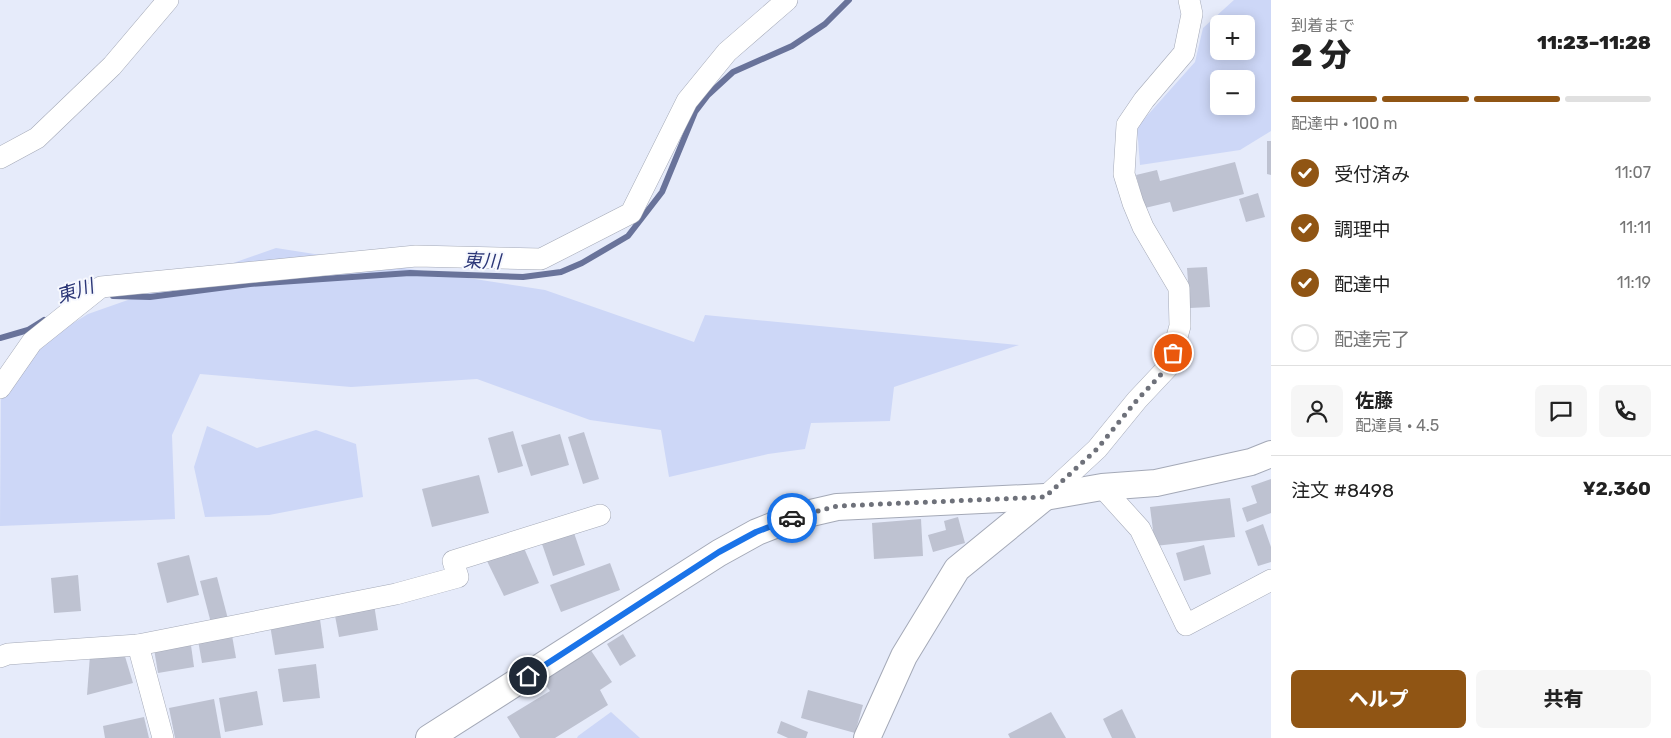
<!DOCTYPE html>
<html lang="ja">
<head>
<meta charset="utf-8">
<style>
  body { margin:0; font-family:Rubik,"Noto Sans JP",sans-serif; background:#f6f6f6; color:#222; height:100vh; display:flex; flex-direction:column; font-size:19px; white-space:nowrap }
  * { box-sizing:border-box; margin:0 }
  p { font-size:16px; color:#767676 }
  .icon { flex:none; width:28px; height:28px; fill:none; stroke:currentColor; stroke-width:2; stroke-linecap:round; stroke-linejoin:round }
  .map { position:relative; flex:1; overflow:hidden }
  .panel { display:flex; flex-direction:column; background:#fff; width:400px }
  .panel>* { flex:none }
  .tools { position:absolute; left:1210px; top:15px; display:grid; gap:10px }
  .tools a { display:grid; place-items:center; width:45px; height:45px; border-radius:8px; background:#fff; box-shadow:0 2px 12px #0003; font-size:25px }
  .pin { position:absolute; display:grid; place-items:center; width:42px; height:42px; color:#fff; margin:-21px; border:2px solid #fff; border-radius:50%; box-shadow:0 1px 5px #0007 }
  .courier { position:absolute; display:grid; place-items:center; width:50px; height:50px; margin:-25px; border:4px solid #1a73e8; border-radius:50%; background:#fff; color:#222; box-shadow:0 1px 6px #0007 }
  .head em { font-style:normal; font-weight:800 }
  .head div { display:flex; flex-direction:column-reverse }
  .head { display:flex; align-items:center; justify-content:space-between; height:85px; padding:0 20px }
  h1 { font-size:32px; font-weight:800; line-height:38px }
  .bar { display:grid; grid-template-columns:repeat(4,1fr); gap:8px 5px; align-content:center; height:60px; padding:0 20px }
  .bar i { height:6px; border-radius:4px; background:#e0e0e0 }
  .bar .on { background:#905514 }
  .bar p { grid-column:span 4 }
  .line { display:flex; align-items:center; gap:12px; padding:0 20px; border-top:1px solid #e0e0e0 }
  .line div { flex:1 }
  .round { display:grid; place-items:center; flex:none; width:52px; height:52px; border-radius:8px; background:#f6f6f6 }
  ol { padding:0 20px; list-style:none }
  li { display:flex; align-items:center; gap:15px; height:55px }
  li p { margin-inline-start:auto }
  li .icon { padding:5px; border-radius:50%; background:#905514; color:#fff; stroke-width:4 }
  li:last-child { color:#767676 }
  li i { width:28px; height:28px; border:2px solid #e0e0e0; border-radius:50% }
  .primary-button { display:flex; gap:10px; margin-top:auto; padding:10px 20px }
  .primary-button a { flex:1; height:58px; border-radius:8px; background:#905514; color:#fff; font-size:20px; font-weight:800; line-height:58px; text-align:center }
  .primary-button a+a { background:#f6f6f6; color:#222 }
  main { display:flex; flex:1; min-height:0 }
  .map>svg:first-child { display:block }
</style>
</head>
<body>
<main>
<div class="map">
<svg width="1271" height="738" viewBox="0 0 1271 738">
  <rect width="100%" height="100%" fill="#e6ebfa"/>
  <!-- green -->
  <g fill="#cdd7f7" fill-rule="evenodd">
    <path d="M 1234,0 L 1271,0 L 1271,131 L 1240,150 L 1140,165 L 1137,127 L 1195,62 L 1203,28 ZM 1219,24 L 1246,24 L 1246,51 L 1219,51 ZM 1219,79 L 1246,79 L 1246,106 L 1219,106 Z"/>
    <polygon points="276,248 545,290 694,342 705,315 1019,345 894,387 890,421 811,423 805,449 768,454 669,477 661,430 590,420 477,379 351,387 200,374 172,435 175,519 0,526 1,367 88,314"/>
    <polygon points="207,426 257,448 316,430 356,444 363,497 269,515 205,517 194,467"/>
    <polygon points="611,712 640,738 577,738 578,736"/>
  </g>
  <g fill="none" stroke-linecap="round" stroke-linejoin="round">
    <!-- stream -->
    <g stroke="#69739a" stroke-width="6">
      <polyline points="113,296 150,297 250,284 410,273 523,277 561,272 582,263 628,236 662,192 695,112 708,95 733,72 792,46 825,24 849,0"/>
      <polyline points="0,338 28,330 44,320"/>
    </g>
  </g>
  <!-- building -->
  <g fill="#bec2d1">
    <polygon points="1267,141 1271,141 1271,175 1267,174"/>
    <polygon points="1235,162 1244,194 1173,212 1170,202 1145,208 1136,175 1157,170 1160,181"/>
    <polygon points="1258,193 1265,217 1246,222 1239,199"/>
    <polygon points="1207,267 1210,307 1190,308 1187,268"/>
    <polygon points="513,431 523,466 498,473 488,438"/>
    <polygon points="584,432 599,479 583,484 568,437"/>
    <polygon points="560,434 569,465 531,476 521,445"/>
    <polygon points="479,475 489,513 432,527 422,489"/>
    <polygon points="1271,479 1271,513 1247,522 1242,508 1257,503 1251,486"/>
    <polygon points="1230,498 1235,537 1155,546 1150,507"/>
    <polygon points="958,517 965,543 933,552 928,535 946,530 944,521"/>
    <polygon points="921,519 923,556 874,559 872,523"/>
    <polygon points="1263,524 1271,547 1271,562 1258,566 1245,531"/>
    <polygon points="573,530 585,565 553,576 541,541"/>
    <polygon points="1204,545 1211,574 1184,581 1176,553"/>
    <polygon points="524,548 539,583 504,596 487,561"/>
    <polygon points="189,555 199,595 167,603 157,563"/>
    <polygon points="610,563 620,590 561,612 550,585"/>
    <polygon points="78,575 81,611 54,613 51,578"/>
    <polygon points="217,577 228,619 211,623 200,581"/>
    <polygon points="373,598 378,630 339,637 333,605"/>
    <polygon points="319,612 324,648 275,655 269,619"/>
    <polygon points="230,624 236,658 202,663 196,629"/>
    <polygon points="623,634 636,656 620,666 607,644"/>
    <polygon points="190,638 194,667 158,673 153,643"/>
    <polygon points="590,649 612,682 600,690 608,705 555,738 520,738 507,717 550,691 542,680"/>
    <polygon points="124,653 133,683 87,695 90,655"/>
    <polygon points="316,664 320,698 283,702 278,669"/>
    <polygon points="808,690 863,705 855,733 801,718"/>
    <polygon points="257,691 263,725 225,732 219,698"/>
    <polygon points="214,699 221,738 175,738 169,708"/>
    <polygon points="1122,709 1136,738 1112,738 1103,719"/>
    <polygon points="1051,712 1066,738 1010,738 1008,734"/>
    <polygon points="144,717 149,738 105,738 103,726"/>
    <polygon points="781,721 808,732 806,738 788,738 777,733"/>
  </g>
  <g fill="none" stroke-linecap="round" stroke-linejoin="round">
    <!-- minor casing -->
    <g stroke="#a4a9b7" stroke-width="22">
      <g id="minor">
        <polyline points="0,158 37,138 112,66 168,0"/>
        <polyline points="0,388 32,342 101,287 416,256 541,259 631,213 687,101 727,52 787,0"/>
        <polyline points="1102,487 1140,529 1186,625 1271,580"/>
        <polyline points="1045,497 1097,449 1137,400 1169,366 1180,326 1179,288 1143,227 1133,203 1124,174 1127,125 1144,100 1184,53 1192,14 1189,0"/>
        <polyline points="138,645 163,738"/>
        <polyline points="0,657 8,654 138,645 396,594 458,577 453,561 600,515"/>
      </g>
    </g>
    <!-- tertiary casing -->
    <g stroke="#a4a9b7" stroke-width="28">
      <g id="tertiary">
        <polyline points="429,738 719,553 757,532 798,516 837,507 1045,497 1102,487 1156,483 1251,462 1271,454"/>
        <polyline points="867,738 904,656 957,569 1045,497"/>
      </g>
    </g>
    <!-- minor -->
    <use href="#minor" stroke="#fff" stroke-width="21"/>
    <!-- tertiary -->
    <use href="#tertiary" stroke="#fff" stroke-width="26"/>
  </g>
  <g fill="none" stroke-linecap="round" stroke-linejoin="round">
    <!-- done -->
    <polyline stroke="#6e717a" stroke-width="5" stroke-dasharray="0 9" points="792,518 837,506 1045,497 1097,449 1137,400 1169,366 1173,353"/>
    <!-- route -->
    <polyline stroke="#1a73e8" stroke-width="6" points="528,676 719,552 756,532 792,518"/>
  </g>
  <g text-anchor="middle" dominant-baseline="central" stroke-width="4" stroke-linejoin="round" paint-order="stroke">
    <!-- water labels -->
    <g font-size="19" font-style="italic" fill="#2b3677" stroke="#f6f8fe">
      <text transform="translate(482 261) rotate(2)">東川</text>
      <text transform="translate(75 291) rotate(-18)">東川</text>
    </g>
  </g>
</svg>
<div class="tools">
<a>+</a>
<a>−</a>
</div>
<div class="pin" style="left:1173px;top:353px;background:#ea580c"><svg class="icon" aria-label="bag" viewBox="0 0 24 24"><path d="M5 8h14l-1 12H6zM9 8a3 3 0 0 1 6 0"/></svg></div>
<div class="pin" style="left:528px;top:676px;background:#1f2937"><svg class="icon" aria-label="home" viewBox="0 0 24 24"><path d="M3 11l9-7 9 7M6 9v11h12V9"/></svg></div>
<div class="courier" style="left:792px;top:518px"><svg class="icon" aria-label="car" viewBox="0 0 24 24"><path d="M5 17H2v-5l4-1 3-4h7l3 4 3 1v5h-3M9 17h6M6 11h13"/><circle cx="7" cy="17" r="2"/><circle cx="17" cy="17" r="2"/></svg></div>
</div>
<section class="panel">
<div class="head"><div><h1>2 分</h1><p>到着まで</p></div><em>11:23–11:28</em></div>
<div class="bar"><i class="on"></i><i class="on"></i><i class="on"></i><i></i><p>配達中 · 100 m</p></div>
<ol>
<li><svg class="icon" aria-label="check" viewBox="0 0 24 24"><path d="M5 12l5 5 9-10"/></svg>受付済み<p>11:07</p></li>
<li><svg class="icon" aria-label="check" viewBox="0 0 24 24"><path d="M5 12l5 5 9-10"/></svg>調理中<p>11:11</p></li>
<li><svg class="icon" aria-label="check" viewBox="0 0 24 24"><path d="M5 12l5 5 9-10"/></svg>配達中<p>11:19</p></li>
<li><i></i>配達完了</li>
</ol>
<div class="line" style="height:90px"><a class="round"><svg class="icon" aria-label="person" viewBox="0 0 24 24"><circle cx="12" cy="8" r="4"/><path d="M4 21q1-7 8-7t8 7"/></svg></a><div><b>佐藤</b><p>配達員 · 4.5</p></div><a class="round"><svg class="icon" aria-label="chat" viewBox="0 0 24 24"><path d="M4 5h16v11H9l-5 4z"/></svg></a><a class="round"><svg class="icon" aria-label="phone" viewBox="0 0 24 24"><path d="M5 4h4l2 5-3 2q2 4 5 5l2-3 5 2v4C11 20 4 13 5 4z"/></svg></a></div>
<div class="line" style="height:65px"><div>注文 #8498</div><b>¥2,360</b></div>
<div class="primary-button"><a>ヘルプ</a><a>共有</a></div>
</section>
</main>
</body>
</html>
